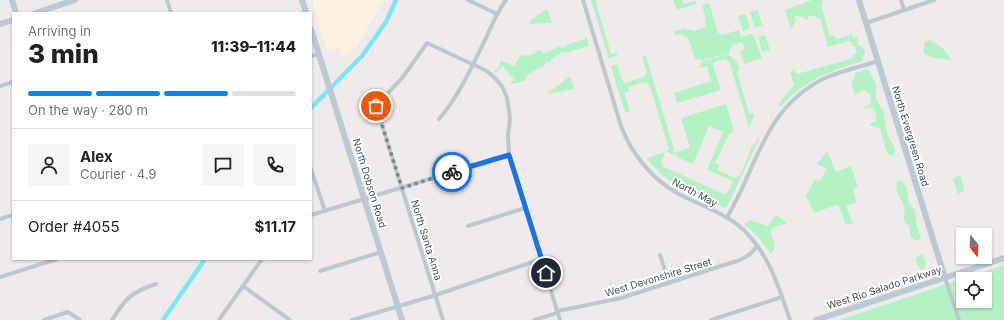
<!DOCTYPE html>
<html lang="en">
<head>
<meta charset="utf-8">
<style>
  body { margin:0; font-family:Inter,sans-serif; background:#f6f6f6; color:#222; height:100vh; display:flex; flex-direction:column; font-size:15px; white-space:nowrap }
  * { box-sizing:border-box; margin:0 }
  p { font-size:13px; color:#767676 }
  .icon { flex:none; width:22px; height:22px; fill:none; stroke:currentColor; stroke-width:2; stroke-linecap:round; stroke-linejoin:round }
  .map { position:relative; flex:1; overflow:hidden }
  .sheet { position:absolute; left:12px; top:12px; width:300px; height:248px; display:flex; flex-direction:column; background:#fff; border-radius:0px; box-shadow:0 1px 3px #0004 }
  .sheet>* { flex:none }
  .needle { width:26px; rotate:162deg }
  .controls { position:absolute; left:956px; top:228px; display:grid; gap:8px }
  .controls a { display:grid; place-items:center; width:36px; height:36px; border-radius:0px; background:#fff; box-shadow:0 1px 3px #0004; font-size:20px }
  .pin { position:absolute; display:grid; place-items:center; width:34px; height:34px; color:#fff; margin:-17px; border:2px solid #fff; border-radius:50%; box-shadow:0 1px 4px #0007 }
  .courier { position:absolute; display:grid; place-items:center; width:40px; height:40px; margin:-20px; border:3px solid #1a73e8; border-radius:50%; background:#fff; color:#222; box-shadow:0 1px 5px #0007 }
  .summary em { font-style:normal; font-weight:800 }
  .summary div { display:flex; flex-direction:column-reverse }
  .summary { display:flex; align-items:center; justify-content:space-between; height:68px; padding:0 16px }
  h1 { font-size:26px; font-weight:800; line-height:30px }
  .bar { display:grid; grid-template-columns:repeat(4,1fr); gap:6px 4px; align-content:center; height:48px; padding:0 16px }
  .bar i { height:5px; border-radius:3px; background:#e0e0e0 }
  .bar .selected { background:#0a83ea }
  .bar p { grid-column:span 4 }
  .line { display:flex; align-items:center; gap:10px; padding:0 16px; border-top:1px solid #e0e0e0 }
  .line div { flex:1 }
  .round { display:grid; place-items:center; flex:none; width:42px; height:42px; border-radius:0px; background:#f6f6f6 }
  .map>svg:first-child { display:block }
</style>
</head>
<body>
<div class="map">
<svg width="1004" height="320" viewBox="0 0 1004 320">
  <rect width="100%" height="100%" fill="#efebeb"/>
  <!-- commercial -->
  <polygon fill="#fdf2e1" points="312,0 384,0 361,39 343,59 339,47 327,51"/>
  <!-- green -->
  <g fill="#b4f2c6" fill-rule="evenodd">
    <polygon points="591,0 597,0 596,3 611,54 617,52 617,55 611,58 608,57"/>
    <polygon points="673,0 682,0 684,4 696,1 696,4 677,10"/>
    <path d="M 812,0 L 822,0 L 823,3 L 821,5 L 830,36 L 834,35 L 836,39 L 851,35 L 850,32 L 851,32 L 853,38 L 857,37 L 858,44 L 865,50 L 862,61 C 828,72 805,80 780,107 L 778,105 L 794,85 L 790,72 L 793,70 L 797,74 L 836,63 L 837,63 L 852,58 L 853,55 L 857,53 L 855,46 L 853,46 L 852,42 L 850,43 L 849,41 L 828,47 L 820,18 L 818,19 L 817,17 L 815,17 L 814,15 L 807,17 L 808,19 L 806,20 L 805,18 L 794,15 L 796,21 L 791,29 L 785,10 Z"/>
    <polygon points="709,3 718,33 722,35 739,30 741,37 751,34 754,36 762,58 744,64 740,51 745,50 742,42 732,45 729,53 704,60 695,59 688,37 685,37 682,34 675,35 674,31 686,28 687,31 689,29 693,31 706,27 705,22 706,19 702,5"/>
    <polygon points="546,9 548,11 552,23 529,24 530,21"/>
    <polygon points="758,10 762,25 755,28 750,12"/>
    <polygon points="746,14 750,29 743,31 738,16"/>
    <polygon points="765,35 770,50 762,52 758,37"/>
    <polygon points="587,38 589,46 565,53 563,51 551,60 551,61 549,63 547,62 541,68 540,67 528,75 524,81 513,84 511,82 514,80 503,66 495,73 494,72 496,69 498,69 501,60 514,66 521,54 522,56 525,55 526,56 536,53 536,51 540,50 543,54 560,46 562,48 569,43 569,44"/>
    <path d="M 930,40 L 943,48 L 951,60 C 945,59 926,58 924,52 C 923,49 924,45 925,42 Z"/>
    <polygon points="727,54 736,60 740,70 737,72 749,114 753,113 754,116 749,127 729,61 725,59 714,62 713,65 721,90 677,103 674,93 711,81 707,66 699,68 701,62"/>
    <polygon points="646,56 676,156 665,151 669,150 649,83 645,84 644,82 628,87 629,91 624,92 630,111 625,113 611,66 617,64 622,80 625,83 644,77 645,75 647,74 642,57"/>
    <path d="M 868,69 L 876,84 L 876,99 L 884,112 L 887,134 L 895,149 L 894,155 L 891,155 L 887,153 L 880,129 L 876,127 L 870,126 L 870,124 L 876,121 L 875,113 L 871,107 L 865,109 L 864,107 L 870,105 C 873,97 870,92 862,90 L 855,95 L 851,82 L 855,78 L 855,73 Z"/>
    <polygon points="569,77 571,78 574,88 573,89 547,94"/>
    <polygon points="726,104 734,131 729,134 715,163 719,165 718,170 735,178 740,175 753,144 755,144 758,138 759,139 728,205 724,208 682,188 662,175 647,159 648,158 665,152 661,162 664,167 726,195 733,181 707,170 723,132 709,126 693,164 677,157 676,152 690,148 681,118"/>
    <polygon points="827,151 836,172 851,166 858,187 853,189 856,202 846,206 853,223 846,225 839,206 836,205 814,213 806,196 815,179 820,181 827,169 817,164"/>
    <polygon points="958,176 961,176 964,191 958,194 953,179"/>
    <path d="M 901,180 L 907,188 L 909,203 L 915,210 L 917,227 L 921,238 L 917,241 L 911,238 L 909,226 C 907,224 904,223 904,219 C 903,215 906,211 904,207 C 902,198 894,193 897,183 Z"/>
    <path d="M 776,215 L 788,223 L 773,228 L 771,231 C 771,241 779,244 771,254 L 758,237 L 744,224 L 750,220 L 768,226 Z"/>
    <path d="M 920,254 L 923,255 C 926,260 927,266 922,270 C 918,267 916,263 916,259 Z"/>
    <path d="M 1004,265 L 1004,320 L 839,320 ZM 963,279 L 985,279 L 985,301 L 963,301 Z"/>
  </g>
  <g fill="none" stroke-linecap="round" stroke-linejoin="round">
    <!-- canal -->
    <g stroke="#7de6f3" stroke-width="4.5">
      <polyline points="311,108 362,56 386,22 396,0"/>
      <polyline points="163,320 205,259"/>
    </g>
    <!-- street -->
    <g stroke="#bbc8d0" stroke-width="4">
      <polyline points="167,0 171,13"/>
      <polyline points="468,0 497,14"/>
      <path d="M 583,0 L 621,126 C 631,153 652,179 677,193 C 697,204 720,211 738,225 C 768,250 778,285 790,320"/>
      <polyline points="901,0 904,10"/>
      <polyline points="866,23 934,0"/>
      <polyline points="311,56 319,54"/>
      <polyline points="0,86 13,82"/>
      <path d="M 439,119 C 459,96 472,66 486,38 C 492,25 497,12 506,0"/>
      <polyline points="311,169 325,211"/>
      <polyline points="311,215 509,155"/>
      <path d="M 727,218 C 733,206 740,194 745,182 C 764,139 778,102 823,79 C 840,71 860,67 878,61"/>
      <polyline points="0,219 13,215"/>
      <polyline points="468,226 525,208"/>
      <polyline points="660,255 669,283"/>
      <polyline points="320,271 381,252"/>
      <polyline points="0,277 57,259"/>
      <polyline points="945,278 959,320"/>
      <polyline points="243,286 290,320"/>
      <polyline points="44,320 68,312 80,320"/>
      <path d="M 112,320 C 125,299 131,292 156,284"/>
      <polyline points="219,320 262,259"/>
      <polyline points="352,320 436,295 541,259"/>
      <polyline points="443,320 376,106 403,77 427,43 487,71 496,79 503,88 507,98 510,118 508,135 509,155 560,320"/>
      <polyline points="534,320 554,314 558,311 621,298 740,260 749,255 758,246"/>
      <polyline points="711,320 782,297"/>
    </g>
    <!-- secondary -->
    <g stroke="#bacad4" stroke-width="6">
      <polyline points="12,0 16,13"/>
      <polyline points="302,0 306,13"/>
      <polyline points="859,0 945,278"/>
      <polyline points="35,13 75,0"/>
      <polyline points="0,24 13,20"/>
      <polyline points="311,29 402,320"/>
      <polyline points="816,320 1004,258"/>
    </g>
  </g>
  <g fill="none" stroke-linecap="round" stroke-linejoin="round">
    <!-- done -->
    <polyline stroke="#7f878d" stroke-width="4" stroke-dasharray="0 7.2" points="376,106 402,188 452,172"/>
    <!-- route -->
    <polyline stroke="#1a73e8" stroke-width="5" points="452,172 509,155 546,273"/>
  </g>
  <g text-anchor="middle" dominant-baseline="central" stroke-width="3.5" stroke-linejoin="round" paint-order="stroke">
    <!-- street labels -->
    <g font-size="10" fill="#43515a" stroke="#fff">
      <text transform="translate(911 136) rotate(73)">North Evergreen Road</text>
      <text transform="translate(370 183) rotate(73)">North Dobson Road</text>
      <text transform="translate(695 192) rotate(28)">North May</text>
      <text transform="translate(427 240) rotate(73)">North Santa Anna</text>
      <text transform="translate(658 277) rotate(-17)">West Devonshire Street</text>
      <text transform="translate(884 287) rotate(-18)">West Rio Salado Parkway</text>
    </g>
  </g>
</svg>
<div class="controls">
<a><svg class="needle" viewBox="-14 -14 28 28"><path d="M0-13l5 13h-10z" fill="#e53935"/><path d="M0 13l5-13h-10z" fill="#767676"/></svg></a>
<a><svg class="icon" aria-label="locate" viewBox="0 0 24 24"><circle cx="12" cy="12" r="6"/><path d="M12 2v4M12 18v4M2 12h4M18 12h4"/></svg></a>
</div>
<div class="pin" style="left:376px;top:106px;background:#ea580c"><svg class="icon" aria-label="bag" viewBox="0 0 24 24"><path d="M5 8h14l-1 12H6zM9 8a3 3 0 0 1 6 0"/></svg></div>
<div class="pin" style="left:546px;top:273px;background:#1f2937"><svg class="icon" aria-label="home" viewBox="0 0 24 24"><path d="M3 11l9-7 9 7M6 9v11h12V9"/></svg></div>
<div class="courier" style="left:452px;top:172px"><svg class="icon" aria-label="bike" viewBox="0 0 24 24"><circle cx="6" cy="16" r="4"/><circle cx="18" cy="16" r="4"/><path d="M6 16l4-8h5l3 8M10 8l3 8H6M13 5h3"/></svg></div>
<section class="sheet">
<div class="summary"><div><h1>3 min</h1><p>Arriving in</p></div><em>11:39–11:44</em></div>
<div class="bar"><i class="selected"></i><i class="selected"></i><i class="selected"></i><i></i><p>On the way · 280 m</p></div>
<div class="line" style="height:72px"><a class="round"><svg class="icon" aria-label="person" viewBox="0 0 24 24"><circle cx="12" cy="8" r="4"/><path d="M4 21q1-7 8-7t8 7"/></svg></a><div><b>Alex</b><p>Courier · 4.9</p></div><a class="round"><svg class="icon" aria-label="chat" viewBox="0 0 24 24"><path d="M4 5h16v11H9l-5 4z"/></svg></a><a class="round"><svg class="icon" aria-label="phone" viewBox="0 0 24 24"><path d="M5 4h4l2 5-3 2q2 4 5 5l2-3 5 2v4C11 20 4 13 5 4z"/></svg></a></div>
<div class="line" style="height:52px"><div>Order #4055</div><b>$11.17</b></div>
</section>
</div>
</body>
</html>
